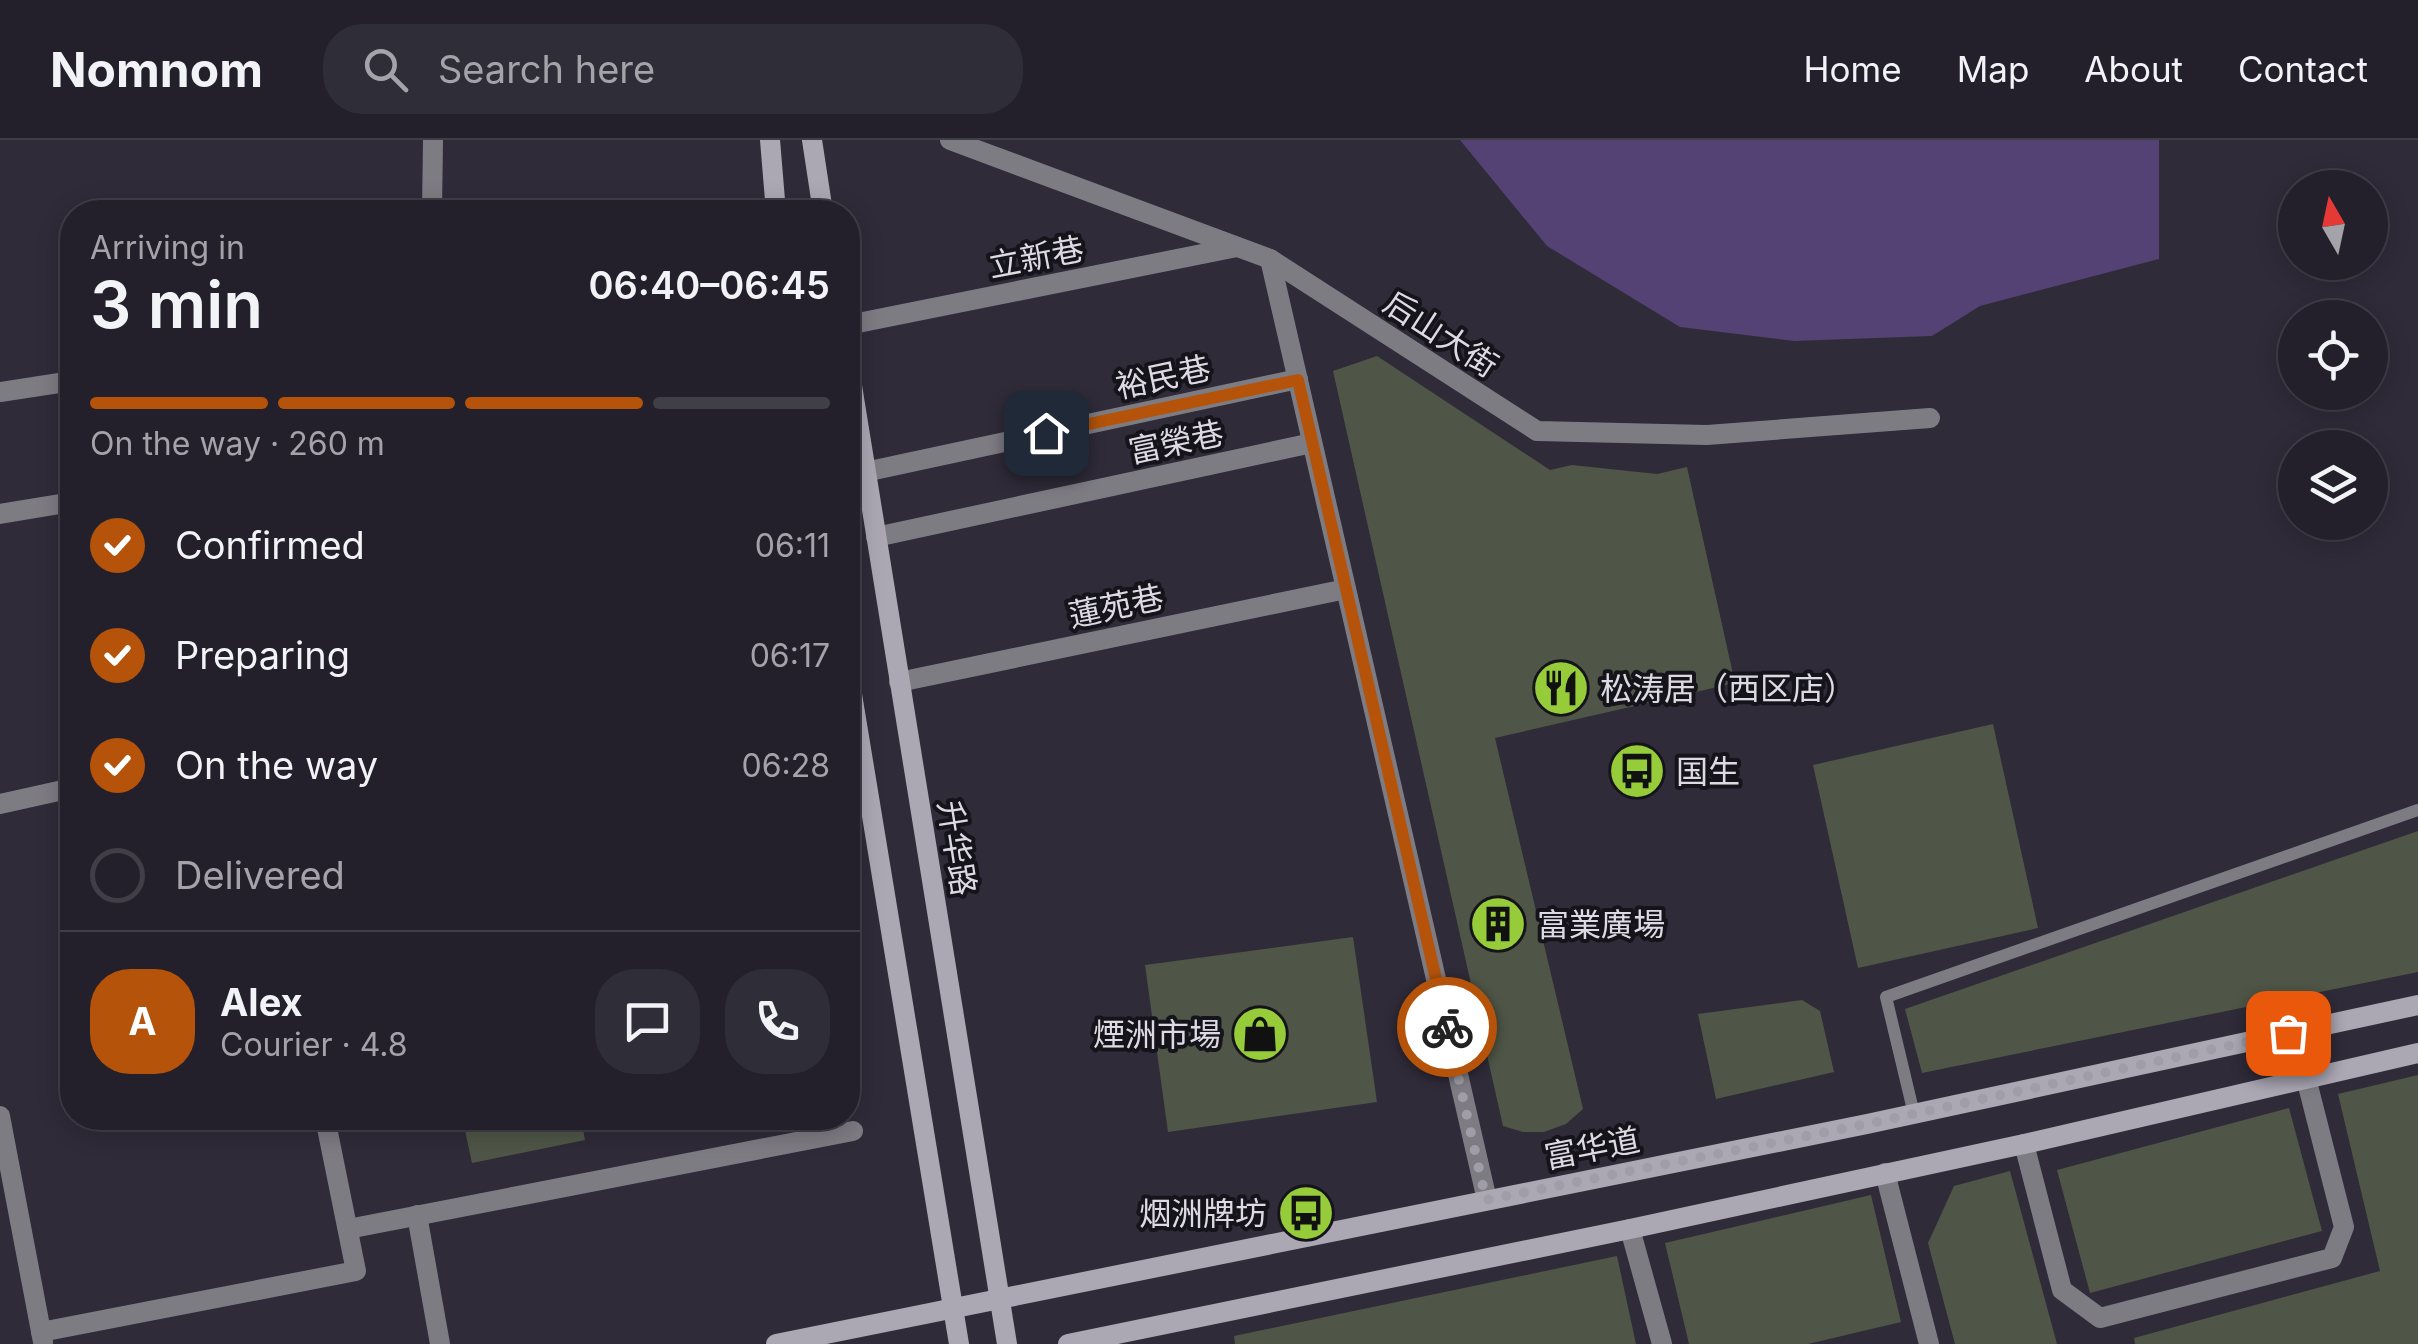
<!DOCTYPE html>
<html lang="en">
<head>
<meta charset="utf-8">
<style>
  body { margin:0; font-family:Inter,"Noto Sans SC",sans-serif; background:#2f2d37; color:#f1f3f6; height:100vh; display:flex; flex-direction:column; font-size:38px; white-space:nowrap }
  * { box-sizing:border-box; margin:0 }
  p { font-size:32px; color:#a3a3a9 }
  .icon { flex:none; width:55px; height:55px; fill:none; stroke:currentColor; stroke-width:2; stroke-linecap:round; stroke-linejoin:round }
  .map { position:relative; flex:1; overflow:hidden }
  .drawer { position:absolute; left:60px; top:60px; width:800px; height:930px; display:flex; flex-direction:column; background:#23202b; border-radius:40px; box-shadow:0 5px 25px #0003,0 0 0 2px #403e47 }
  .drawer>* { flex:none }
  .needle { width:65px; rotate:351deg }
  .controls { position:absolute; left:2278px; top:30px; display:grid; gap:20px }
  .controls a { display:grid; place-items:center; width:110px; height:110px; border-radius:50%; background:#23202b; box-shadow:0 5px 25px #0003,0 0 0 2px #403e47; font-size:50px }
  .pin { position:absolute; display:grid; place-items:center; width:85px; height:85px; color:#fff; margin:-42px; border-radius:20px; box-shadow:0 5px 15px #0006 }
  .courier { position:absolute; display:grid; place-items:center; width:100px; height:100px; margin:-50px; border:8px solid #b45309; border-radius:50%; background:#fff; color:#222; box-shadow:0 2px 12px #0007 }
  .summary em { font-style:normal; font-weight:600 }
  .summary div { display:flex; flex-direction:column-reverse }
  .summary { display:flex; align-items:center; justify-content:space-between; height:170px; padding:0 30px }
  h1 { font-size:65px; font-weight:600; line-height:75px }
  .bar { display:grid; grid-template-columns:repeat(4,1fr); gap:15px 10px; align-content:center; height:120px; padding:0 30px }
  .bar i { height:12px; border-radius:8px; background:#403e47 }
  .bar .on { background:#b45309 }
  .bar p { grid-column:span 4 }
  .line { display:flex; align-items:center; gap:25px; padding:0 30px; border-top:2px solid #403e47 }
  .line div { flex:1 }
  .round { display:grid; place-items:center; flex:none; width:105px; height:105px; border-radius:40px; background:#2f2d37 }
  ol { padding:0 30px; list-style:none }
  li { display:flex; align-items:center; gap:30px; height:110px }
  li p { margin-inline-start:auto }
  li .icon { padding:10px; border-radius:50%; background:#b45309; color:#fff; stroke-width:4 }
  li:last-child { color:#a3a3a9 }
  li i { width:55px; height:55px; border:5px solid #403e47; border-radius:50% }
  header { display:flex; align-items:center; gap:60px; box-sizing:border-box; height:140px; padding:0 50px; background:#23202b; border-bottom:2px solid #403e47 }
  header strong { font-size:48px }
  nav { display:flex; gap:55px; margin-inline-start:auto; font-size:35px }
  .search { width:700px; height:90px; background:#2f2d37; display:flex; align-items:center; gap:25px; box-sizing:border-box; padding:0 35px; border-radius:40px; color:#a3a3a9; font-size:38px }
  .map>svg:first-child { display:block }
</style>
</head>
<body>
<header>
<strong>Nomnom</strong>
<div class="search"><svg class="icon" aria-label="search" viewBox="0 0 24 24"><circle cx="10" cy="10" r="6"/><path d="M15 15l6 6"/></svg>Search here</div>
<nav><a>Home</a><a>Map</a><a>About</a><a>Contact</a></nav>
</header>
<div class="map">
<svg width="2418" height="1204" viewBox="0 0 2418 1204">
  <rect width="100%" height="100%" fill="#2f2b39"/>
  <!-- green -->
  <polygon fill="#534273" points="1460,0 2159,0 2159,119 1980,166 1932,196 1794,201 1680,187 1547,106"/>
  <!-- building -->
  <g fill="#4f5647">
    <polygon points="1377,216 1550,330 1572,325 1657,334 1687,327 1735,543 1495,598 1583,969 1566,984 1544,992 1523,992 1503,986 1333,231"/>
    <polygon points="1993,584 2038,788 1858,828 1813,625"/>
    <polygon points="2418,691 2418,832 1922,933 1905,869"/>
    <polygon points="1353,797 1377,962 1168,992 1145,825"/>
    <polygon points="1802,860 1820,871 1834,932 1716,959 1698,874"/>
    <polygon points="2418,935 2418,1204 2135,1204 2134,1198 2380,1131 2338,954"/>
    <polygon points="2289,968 2322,1091 2090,1153 2057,1030"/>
    <polygon points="480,978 581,978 585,1000 472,1023 463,981"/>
    <polygon points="2010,1031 2057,1204 1955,1204 1928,1103 1954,1046"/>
    <polygon points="1871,1055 1901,1182 1808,1204 1689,1204 1665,1103"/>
    <polygon points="1617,1116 1636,1204 1235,1204 1234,1196"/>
  </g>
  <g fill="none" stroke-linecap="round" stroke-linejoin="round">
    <!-- lane -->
    <polyline stroke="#7e7c83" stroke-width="12" points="1914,974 1886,857 2418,670"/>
    <!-- street -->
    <g stroke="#7e7c83" stroke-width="20">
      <polyline points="950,0 1270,119 1537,291 1707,295 1930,278"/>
      <polyline points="432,72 433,0"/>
      <polyline points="1270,119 1487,1060"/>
      <polyline points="848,185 1237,107"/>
      <polyline points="0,252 72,241"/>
      <polyline points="865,332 1298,239"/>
      <polyline points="0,374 72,362"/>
      <polyline points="876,397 1312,303"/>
      <polyline points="899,542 1346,449"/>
      <polyline points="0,664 72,648"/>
      <polyline points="0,976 43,1202"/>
      <polyline points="2024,1004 2062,1150 2100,1178 2332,1118 2344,1087 2306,938"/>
      <polyline points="1885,1033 1929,1204"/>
      <polyline points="417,1075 440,1204"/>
      <polyline points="348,1089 853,991"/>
      <polyline points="1630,1089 1662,1204"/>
      <polyline points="41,1192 356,1131 325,978"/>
    </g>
    <!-- secondary -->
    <g stroke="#aba8b4" stroke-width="20">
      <polyline points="770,0 776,72"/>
      <polyline points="812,0 823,72"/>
      <polyline points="848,221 1007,1204"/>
      <polyline points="848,530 959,1204"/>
      <polyline points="776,1204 1867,984 2418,865"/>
      <polyline points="1068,1204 1630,1089 2024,1004 2418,913"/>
    </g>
  </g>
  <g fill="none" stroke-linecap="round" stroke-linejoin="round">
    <!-- done -->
    <polyline stroke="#a09da8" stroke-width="10" stroke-dasharray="0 18" points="1447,887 1486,1060 1867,984 2288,893"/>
    <!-- route -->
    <polyline stroke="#b45309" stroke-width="12" points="1046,293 1298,240 1447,887"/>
  </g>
  <!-- icons -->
  <defs>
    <g id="restaurant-disc" transform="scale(2.875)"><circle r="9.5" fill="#96cc3a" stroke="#16141b"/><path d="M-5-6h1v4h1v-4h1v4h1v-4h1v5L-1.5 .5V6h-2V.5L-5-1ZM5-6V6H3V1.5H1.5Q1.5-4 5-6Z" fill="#111"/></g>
    <g id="bus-disc" transform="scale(2.875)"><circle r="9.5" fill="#96cc3a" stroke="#16141b"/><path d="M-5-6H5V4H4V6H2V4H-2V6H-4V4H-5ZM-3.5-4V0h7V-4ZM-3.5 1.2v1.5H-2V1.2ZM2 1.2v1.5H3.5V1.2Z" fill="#111"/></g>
    <g id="building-disc" transform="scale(2.875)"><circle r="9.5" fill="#96cc3a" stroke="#16141b"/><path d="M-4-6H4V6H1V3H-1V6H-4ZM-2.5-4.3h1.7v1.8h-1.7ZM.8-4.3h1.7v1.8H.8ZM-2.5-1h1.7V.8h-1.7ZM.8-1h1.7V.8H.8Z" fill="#111"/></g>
    <g id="shop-disc" transform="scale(2.875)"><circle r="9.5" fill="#96cc3a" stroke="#16141b"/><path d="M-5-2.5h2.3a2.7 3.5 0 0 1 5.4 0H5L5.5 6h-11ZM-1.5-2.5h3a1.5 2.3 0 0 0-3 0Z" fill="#111"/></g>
  </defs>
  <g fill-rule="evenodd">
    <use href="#restaurant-disc" x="1561" y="548"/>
    <use href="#bus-disc" x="1637" y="631"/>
    <use href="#building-disc" x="1498" y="784"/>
    <use href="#shop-disc" x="1260" y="894"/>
    <use href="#bus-disc" x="1306" y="1073"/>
  </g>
  <g text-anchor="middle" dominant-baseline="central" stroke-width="8" stroke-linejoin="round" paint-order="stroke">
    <!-- street labels -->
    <g font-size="32" fill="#dddae4" stroke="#16141b">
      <text transform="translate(1036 117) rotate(-11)">立新巷</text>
      <text transform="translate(1441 194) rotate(33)">后山大街</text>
      <text transform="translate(1163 237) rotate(-12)">裕民巷</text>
      <text transform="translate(1176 302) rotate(-12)">富榮巷</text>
      <text transform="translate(1116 466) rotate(-12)">蓮苑巷</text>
      <text transform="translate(957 708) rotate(81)">升华路</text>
      <text transform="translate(1592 1008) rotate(-11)">富华道</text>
    </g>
    <!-- poi labels -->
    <g font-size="32" fill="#dddae4" stroke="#16141b" text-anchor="start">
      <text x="1600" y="548">松涛居（西区店）</text>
      <text x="1676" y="631">国生</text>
      <text x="1537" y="784">富業廣場</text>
      <text x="1221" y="894" text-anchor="end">煙洲市場</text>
      <text x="1267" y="1073" text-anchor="end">烟洲牌坊</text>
    </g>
  </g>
</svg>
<div class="controls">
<a><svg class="needle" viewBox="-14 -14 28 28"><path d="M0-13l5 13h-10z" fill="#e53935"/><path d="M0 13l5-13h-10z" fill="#a3a3a9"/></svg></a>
<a><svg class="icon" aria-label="locate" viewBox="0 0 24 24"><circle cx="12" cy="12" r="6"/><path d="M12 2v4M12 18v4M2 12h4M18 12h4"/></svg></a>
<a><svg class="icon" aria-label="layers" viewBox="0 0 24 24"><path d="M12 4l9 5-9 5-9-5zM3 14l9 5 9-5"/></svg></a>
</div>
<div class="pin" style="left:2288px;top:893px;background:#ea580c"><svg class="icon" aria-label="bag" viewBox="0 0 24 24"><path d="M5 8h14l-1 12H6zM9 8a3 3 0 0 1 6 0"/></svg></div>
<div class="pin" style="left:1046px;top:293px;background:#1f2937"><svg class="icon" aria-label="home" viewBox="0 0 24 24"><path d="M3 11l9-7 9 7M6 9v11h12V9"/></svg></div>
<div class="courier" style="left:1447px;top:887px"><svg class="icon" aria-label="bike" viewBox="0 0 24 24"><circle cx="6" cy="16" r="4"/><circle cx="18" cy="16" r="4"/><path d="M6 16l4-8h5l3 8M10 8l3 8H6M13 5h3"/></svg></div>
<section class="drawer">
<div class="summary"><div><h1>3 min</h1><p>Arriving in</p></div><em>06:40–06:45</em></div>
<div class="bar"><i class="on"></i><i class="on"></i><i class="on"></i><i></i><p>On the way · 260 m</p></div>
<ol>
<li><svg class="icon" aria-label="check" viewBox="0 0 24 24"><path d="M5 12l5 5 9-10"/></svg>Confirmed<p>06:11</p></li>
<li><svg class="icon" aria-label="check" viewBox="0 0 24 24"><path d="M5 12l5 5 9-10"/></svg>Preparing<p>06:17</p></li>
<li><svg class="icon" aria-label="check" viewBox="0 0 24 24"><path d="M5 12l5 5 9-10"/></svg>On the way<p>06:28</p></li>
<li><i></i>Delivered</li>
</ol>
<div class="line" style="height:180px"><b class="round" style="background:#b45309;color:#fff">A</b><div><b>Alex</b><p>Courier · 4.8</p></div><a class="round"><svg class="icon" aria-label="chat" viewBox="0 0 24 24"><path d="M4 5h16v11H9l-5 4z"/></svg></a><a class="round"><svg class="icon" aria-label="phone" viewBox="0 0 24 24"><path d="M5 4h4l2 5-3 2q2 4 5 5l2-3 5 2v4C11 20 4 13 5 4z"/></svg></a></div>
</section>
</div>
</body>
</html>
